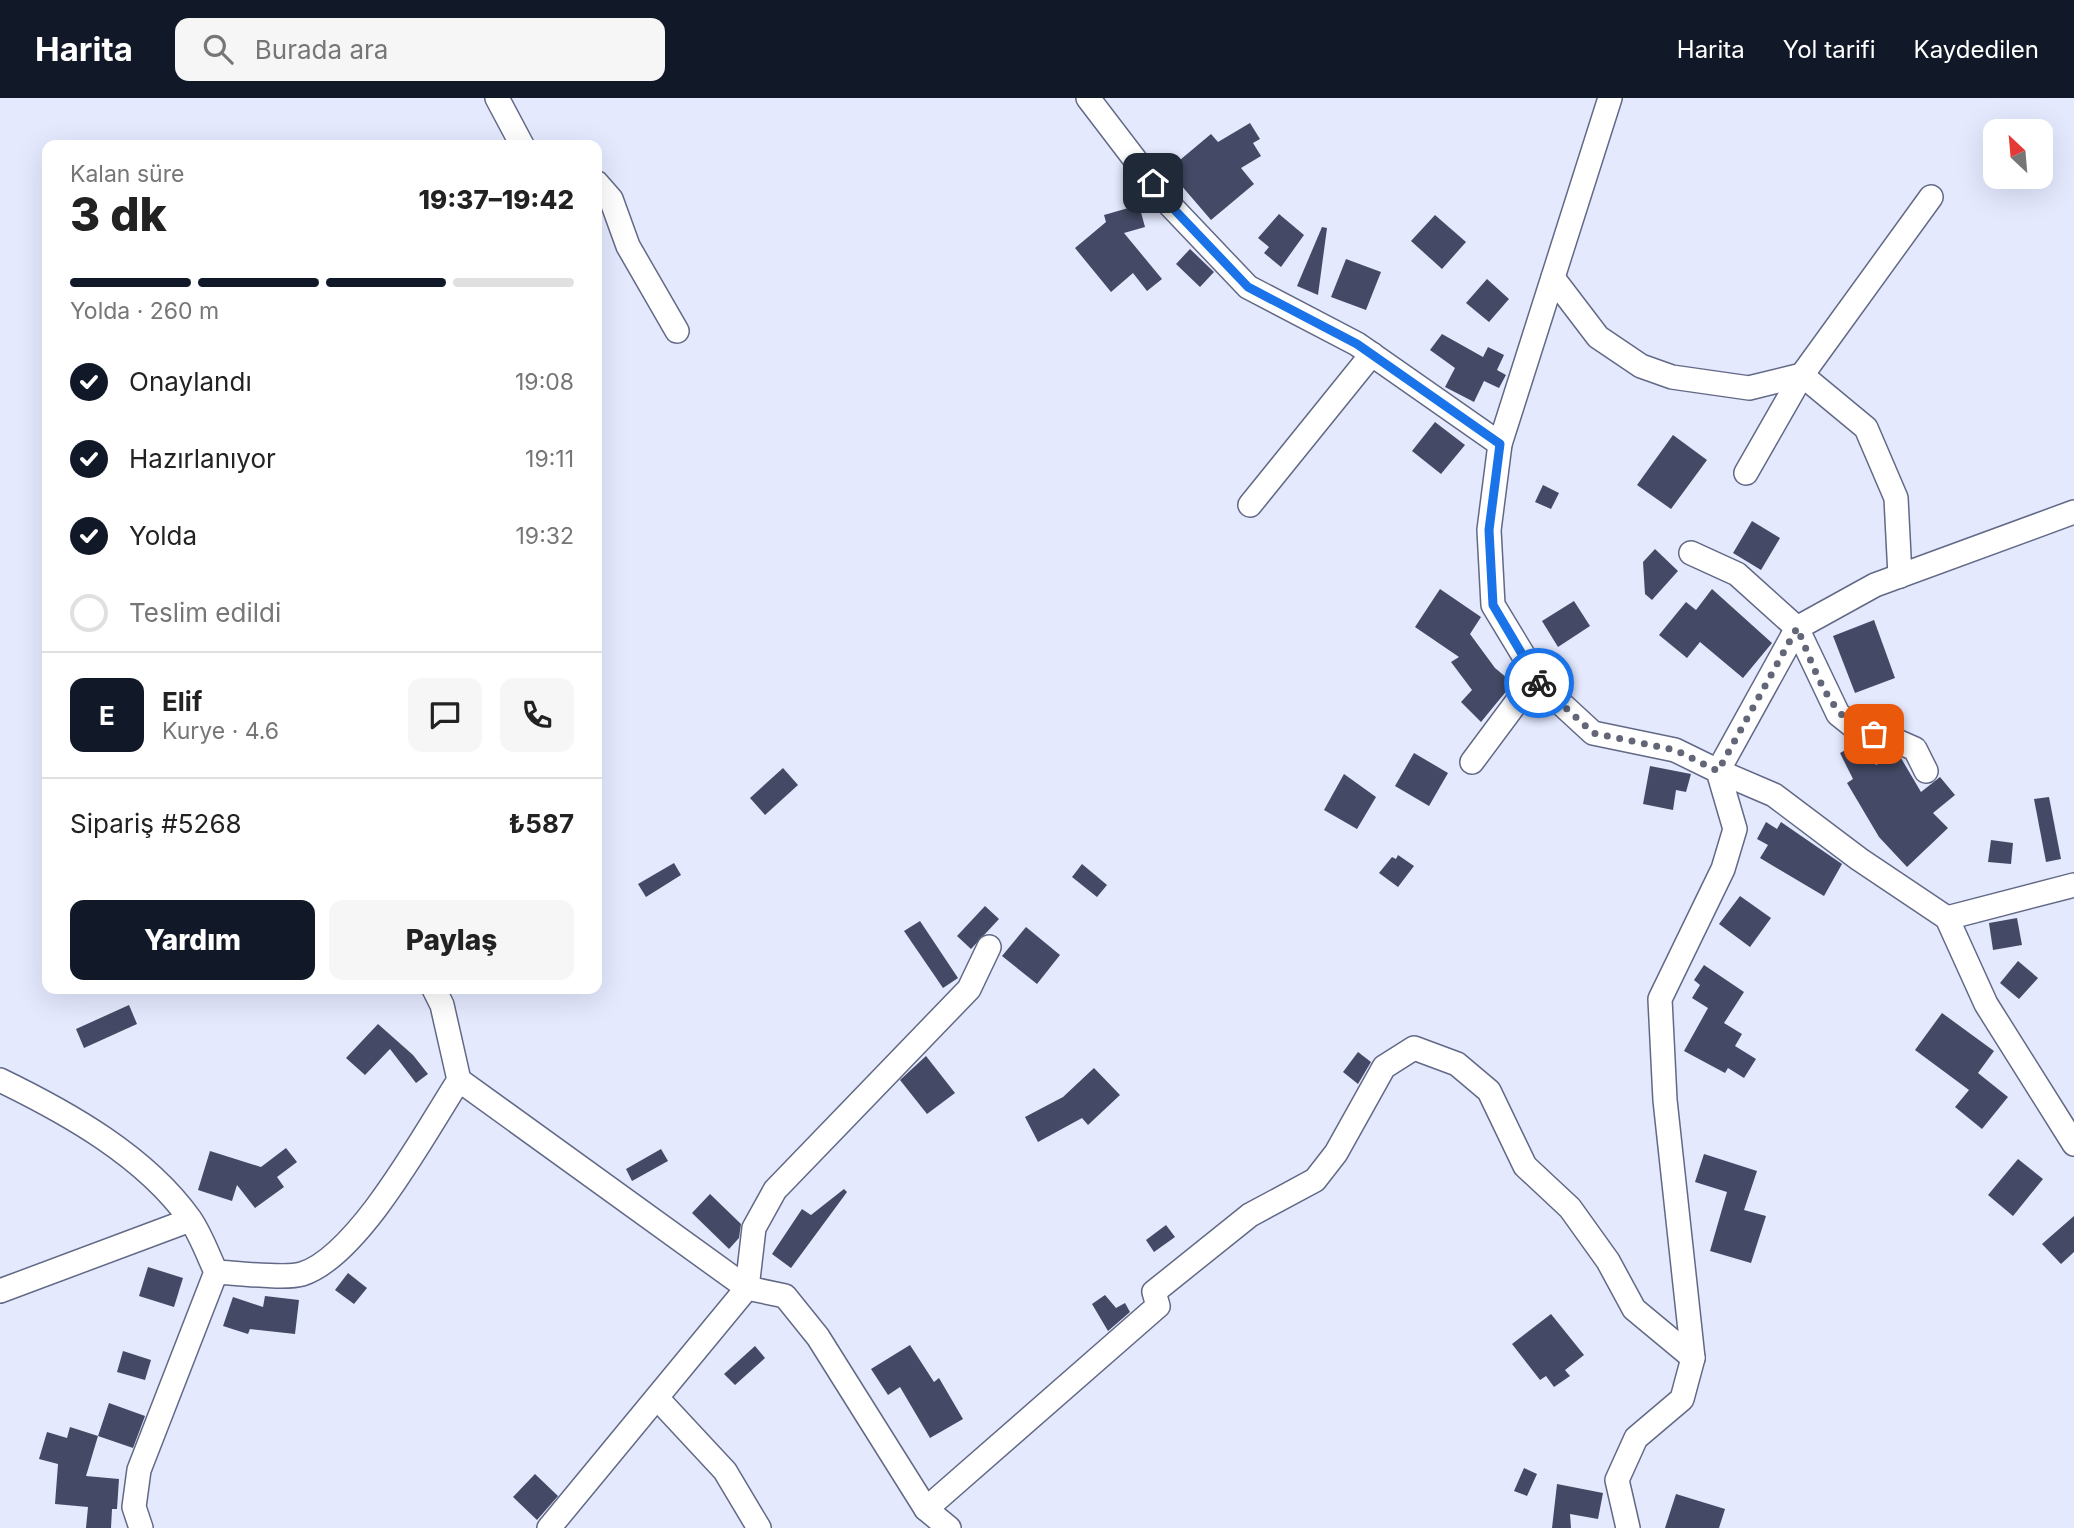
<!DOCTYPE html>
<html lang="tr">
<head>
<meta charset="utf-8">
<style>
  body { margin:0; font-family:Inter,sans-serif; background:#f6f6f6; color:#222; height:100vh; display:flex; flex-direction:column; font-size:26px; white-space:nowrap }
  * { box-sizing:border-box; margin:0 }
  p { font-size:23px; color:#767676 }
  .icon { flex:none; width:38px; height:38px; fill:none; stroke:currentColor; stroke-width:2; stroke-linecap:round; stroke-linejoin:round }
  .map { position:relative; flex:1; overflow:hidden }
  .panel { position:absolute; left:42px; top:42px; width:560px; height:854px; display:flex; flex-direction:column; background:#fff; border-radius:14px; box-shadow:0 7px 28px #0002 }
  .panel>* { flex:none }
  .needle { width:46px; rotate:334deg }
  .controls { position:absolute; left:1983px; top:21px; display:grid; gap:14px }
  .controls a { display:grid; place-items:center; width:70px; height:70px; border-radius:14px; background:#fff; box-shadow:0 7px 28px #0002; font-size:35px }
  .pin { position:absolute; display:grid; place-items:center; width:60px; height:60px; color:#fff; margin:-30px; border-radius:14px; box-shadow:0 4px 10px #0006 }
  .courier { position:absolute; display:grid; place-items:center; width:70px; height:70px; margin:-35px; border:5px solid #1a73e8; border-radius:50%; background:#fff; color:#222; box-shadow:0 2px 9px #0007 }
  .overview em { font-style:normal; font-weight:800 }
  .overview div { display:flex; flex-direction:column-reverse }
  .overview { display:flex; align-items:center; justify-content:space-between; height:119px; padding:0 28px }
  h1 { font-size:46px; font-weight:800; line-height:52px }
  .bar { display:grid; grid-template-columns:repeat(4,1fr); gap:10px 7px; align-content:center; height:84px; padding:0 28px }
  .bar i { height:9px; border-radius:5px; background:#e0e0e0 }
  .bar .current { background:#111827 }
  .bar p { grid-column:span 4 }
  .line { display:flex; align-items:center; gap:18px; padding:0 28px; border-top:2px solid #e0e0e0 }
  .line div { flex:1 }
  .round { display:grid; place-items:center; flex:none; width:74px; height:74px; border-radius:14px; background:#f6f6f6 }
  ol { padding:0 28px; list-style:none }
  li { display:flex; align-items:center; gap:21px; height:77px }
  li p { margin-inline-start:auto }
  li .icon { padding:7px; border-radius:50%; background:#111827; color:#fff; stroke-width:4 }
  li:last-child { color:#767676 }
  li i { width:38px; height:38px; border:4px solid #e0e0e0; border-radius:50% }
  .button { display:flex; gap:14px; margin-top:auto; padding:14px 28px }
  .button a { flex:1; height:80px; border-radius:14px; background:#111827; color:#fff; font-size:28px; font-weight:800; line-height:80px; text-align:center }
  .button a+a { background:#f6f6f6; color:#222 }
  header { display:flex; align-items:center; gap:42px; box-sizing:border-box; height:98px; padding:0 35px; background:#111827; color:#fff }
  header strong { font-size:33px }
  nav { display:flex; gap:38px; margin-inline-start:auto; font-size:24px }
  .search { width:490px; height:63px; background:#f6f6f6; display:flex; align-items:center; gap:18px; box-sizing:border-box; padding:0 24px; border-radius:14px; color:#767676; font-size:26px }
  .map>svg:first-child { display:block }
</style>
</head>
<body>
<header>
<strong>Harita</strong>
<div class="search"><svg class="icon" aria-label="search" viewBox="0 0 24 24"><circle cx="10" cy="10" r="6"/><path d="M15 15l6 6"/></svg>Burada ara</div>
<nav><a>Harita</a><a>Yol tarifi</a><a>Kaydedilen</a></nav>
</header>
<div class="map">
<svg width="2074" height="1430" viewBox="0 0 2074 1430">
  <rect width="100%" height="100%" fill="#e4e9fe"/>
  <!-- building -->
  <g fill="#444a66">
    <polygon points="1250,25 1260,41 1253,45 1261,58 1241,70 1254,86 1211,122 1168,72 1211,36 1218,44"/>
    <polygon points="1139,107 1145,129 1124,135 1162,181 1147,193 1133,175 1111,194 1075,150 1106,124 1104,117"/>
    <polygon points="1279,116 1304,137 1281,169 1264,155 1269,149 1258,140"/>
    <polygon points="1435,117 1466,144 1442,171 1411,143"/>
    <polygon points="1322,129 1327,130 1318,197 1297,188"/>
    <polygon points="1190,151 1214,174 1200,189 1176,166"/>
    <polygon points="1346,161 1381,174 1366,212 1331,199"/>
    <polygon points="1487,181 1509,201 1489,224 1466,205"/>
    <polygon points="1442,236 1483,259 1488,249 1504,257 1497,272 1506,277 1499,290 1484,283 1474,304 1445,289 1455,270 1430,252"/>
    <polygon points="1435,324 1465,347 1441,376 1412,353"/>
    <polygon points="1673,337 1707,362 1671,411 1637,387"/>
    <polygon points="1543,387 1559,395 1551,411 1535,404"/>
    <polygon points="1752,423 1780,440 1761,472 1733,455"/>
    <polygon points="1655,451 1678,473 1652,502 1645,496 1643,464"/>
    <polygon points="1440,491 1481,519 1470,536 1495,570 1513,585 1481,624 1461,604 1472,592 1451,564 1459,559 1415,529"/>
    <polygon points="1712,491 1772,545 1743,580 1700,544 1687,560 1659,537 1686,504 1696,512"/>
    <polygon points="1574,503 1590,528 1558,549 1542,523"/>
    <polygon points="1874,522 1895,580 1855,595 1833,538"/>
    <polygon points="1857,646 1867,649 1876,667 1894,657 1901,660 1921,694 1940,679 1955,697 1933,715 1948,730 1907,769 1879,739 1847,685 1853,681 1840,655"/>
    <polygon points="1414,655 1448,675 1429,708 1395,688"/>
    <polygon points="1650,668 1691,676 1686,694 1676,692 1673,712 1643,706"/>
    <polygon points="783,670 798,687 765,717 750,700"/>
    <polygon points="1344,676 1376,699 1357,731 1324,712"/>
    <polygon points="2049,699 2061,761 2046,764 2034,701"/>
    <polygon points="1766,724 1777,731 1781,724 1842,766 1824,798 1760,760 1768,747 1757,741"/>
    <polygon points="1991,742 2013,745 2011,766 1988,764"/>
    <polygon points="1398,757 1414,768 1398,789 1379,775 1392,759 1396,761"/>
    <polygon points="674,765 681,777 646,799 638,786"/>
    <polygon points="1082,766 1107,787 1097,799 1072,779"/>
    <polygon points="1740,798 1771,820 1750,849 1719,826"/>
    <polygon points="985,808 999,821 971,851 957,838"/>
    <polygon points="2017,820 2022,847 1993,852 1989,825"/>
    <polygon points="920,823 958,880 943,890 904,833"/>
    <polygon points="1026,829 1060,857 1037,886 1002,858"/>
    <polygon points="2018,863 2038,880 2019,901 2000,885"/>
    <polygon points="1704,867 1744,894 1724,925 1742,936 1735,948 1756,961 1744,980 1728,970 1725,975 1684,953 1708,910 1692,900 1700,887 1694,882"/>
    <polygon points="129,907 137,926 84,950 76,931"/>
    <polygon points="1942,915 1994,953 1978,975 2008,999 1982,1031 1955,1009 1969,992 1915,952"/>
    <polygon points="378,926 413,957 428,976 416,985 390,951 365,977 346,960"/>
    <polygon points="1358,954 1371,964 1358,986 1343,974"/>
    <polygon points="926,958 955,995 927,1016 900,982"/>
    <polygon points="1094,970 1120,997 1088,1027 1082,1020 1038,1044 1025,1019 1063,999"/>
    <polygon points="286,1050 297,1064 277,1079 284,1089 255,1110 237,1087 232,1103 198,1092 210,1053 261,1069"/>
    <polygon points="661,1051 668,1063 632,1083 626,1071"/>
    <polygon points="1704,1056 1757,1073 1744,1112 1766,1118 1751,1165 1710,1153 1727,1094 1695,1084"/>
    <polygon points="2018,1061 2043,1081 2013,1118 1988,1097"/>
    <polygon points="844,1091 847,1094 791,1170 772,1156 802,1111 811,1117"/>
    <polygon points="710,1096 741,1126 739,1140 729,1151 692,1115"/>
    <polygon points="2074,1118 2074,1154 2061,1166 2042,1146"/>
    <polygon points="1166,1127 1175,1139 1154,1154 1146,1142"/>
    <polygon points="148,1169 183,1180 174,1209 139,1198"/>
    <polygon points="348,1175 367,1190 354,1206 335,1192"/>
    <polygon points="1105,1197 1116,1210 1125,1205 1130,1214 1108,1233 1092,1206"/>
    <polygon points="265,1198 299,1202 295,1236 250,1231 248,1236 223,1228 233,1199 263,1209"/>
    <polygon points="1551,1216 1584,1257 1565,1272 1570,1278 1554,1289 1546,1278 1540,1282 1512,1246"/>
    <polygon points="910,1247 934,1284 939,1280 963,1321 930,1340 900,1289 888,1297 871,1271"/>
    <polygon points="755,1248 765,1260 735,1287 724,1276"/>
    <polygon points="123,1253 151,1262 145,1282 117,1274"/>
    <polygon points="109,1305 145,1318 133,1350 98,1338 86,1378 119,1381 117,1411 112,1411 111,1430 86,1430 88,1409 55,1406 58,1366 39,1361 47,1334 67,1340 70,1329 98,1338"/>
    <polygon points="1524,1370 1537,1376 1527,1398 1514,1393"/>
    <polygon points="535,1376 558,1398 537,1422 513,1399"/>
    <polygon points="1557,1386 1603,1395 1598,1421 1570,1416 1571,1430 1552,1430"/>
    <polygon points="1676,1396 1725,1411 1719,1430 1665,1430"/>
  </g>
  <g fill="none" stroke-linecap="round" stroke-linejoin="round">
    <!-- minor casing -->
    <g stroke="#626986" stroke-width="26">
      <g id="minor">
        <polyline points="497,0 522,47"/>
        <polyline points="1088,0 1169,106 1248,189 1357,246 1500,346"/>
        <polyline points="1610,0 1500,346 1489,432 1493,507 1542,588 1593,635 1675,652 1718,673 1735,731 1723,771 1660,901 1665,1002 1693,1260 1682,1301 1636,1340 1617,1382 1628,1430"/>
        <polyline points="597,85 611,101 628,148 677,233"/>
        <polyline points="1553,180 1598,239 1641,268 1672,279 1749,290 1802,277 1866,330 1896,400 1900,478"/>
        <polyline points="1746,375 1802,277 1931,99"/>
        <polyline points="1250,407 1372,256"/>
        <polyline points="2074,414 1875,487 1797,530 1718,673 1774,697 1859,761 1947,820 1986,906 2074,1046"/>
        <polyline points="1691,455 1737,476 1797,530 1838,616 1858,632 1890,640 1915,651 1926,673"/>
        <polyline points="1472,664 1536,578"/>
        <polyline points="1947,820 2074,787"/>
        <polyline points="434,891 442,907 459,982 747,1190 785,1198 818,1239 926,1411 949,1430"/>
        <path d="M 0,982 C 68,1015 145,1058 190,1121 C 201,1137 208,1157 216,1174 L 139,1372 L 134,1409 L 141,1430"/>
        <path d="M 216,1174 C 235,1175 286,1181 302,1176 C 359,1158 426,1033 459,982"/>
        <polyline points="0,1193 190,1122"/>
        <polyline points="658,1301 725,1373 759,1430"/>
        <polyline points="926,1411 1158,1208 1154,1194 1250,1117 1315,1082 1336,1055 1384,969 1414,950 1457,966 1489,993 1525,1068 1570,1110 1608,1163 1634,1211 1693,1260"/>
        <polyline points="549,1430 747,1190 754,1130 775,1092 969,891 989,849"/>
      </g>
    </g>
    <!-- minor -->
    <use href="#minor" stroke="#fff" stroke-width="23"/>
  </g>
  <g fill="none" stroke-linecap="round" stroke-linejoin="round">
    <!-- done -->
    <path stroke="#636676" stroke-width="7" stroke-dasharray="0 12.6" d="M 1539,585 L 1593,635 L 1675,652 L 1718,673 L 1797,530 C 1815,569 1829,625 1874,636"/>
    <!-- route -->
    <polyline stroke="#1a73e8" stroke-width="9" points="1153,85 1169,106 1248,189 1357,246 1500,346 1489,432 1493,507 1539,585"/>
  </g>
</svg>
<div class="controls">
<a><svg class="needle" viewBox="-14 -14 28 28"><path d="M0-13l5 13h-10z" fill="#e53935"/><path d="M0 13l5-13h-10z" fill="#767676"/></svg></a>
</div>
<div class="pin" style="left:1874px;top:636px;background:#ea580c"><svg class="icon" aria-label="bag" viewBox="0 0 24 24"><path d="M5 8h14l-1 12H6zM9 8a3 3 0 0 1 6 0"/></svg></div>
<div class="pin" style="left:1153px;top:85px;background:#1f2937"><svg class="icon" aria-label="home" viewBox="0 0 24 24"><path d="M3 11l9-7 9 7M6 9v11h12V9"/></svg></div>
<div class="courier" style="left:1539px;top:585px"><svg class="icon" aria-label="bike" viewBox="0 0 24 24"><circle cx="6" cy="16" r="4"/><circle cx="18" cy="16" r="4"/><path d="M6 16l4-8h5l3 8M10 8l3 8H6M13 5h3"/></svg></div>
<section class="panel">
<div class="overview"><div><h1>3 dk</h1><p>Kalan süre</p></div><em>19:37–19:42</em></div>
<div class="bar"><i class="current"></i><i class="current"></i><i class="current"></i><i></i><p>Yolda · 260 m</p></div>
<ol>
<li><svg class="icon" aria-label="check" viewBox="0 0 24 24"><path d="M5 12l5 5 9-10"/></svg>Onaylandı<p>19:08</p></li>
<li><svg class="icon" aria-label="check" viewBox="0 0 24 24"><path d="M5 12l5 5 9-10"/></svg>Hazırlanıyor<p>19:11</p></li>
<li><svg class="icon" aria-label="check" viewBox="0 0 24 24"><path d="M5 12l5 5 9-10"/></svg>Yolda<p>19:32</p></li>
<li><i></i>Teslim edildi</li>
</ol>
<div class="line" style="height:126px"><b class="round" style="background:#111827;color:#fff">E</b><div><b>Elif</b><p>Kurye · 4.6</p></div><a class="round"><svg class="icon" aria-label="chat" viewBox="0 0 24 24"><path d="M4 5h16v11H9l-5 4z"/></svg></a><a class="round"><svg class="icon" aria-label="phone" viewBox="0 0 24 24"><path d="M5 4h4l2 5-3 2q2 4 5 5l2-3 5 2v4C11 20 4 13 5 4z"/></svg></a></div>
<div class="line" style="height:91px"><div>Sipariş #5268</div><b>₺587</b></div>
<div class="button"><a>Yardım</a><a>Paylaş</a></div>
</section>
</div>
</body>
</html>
